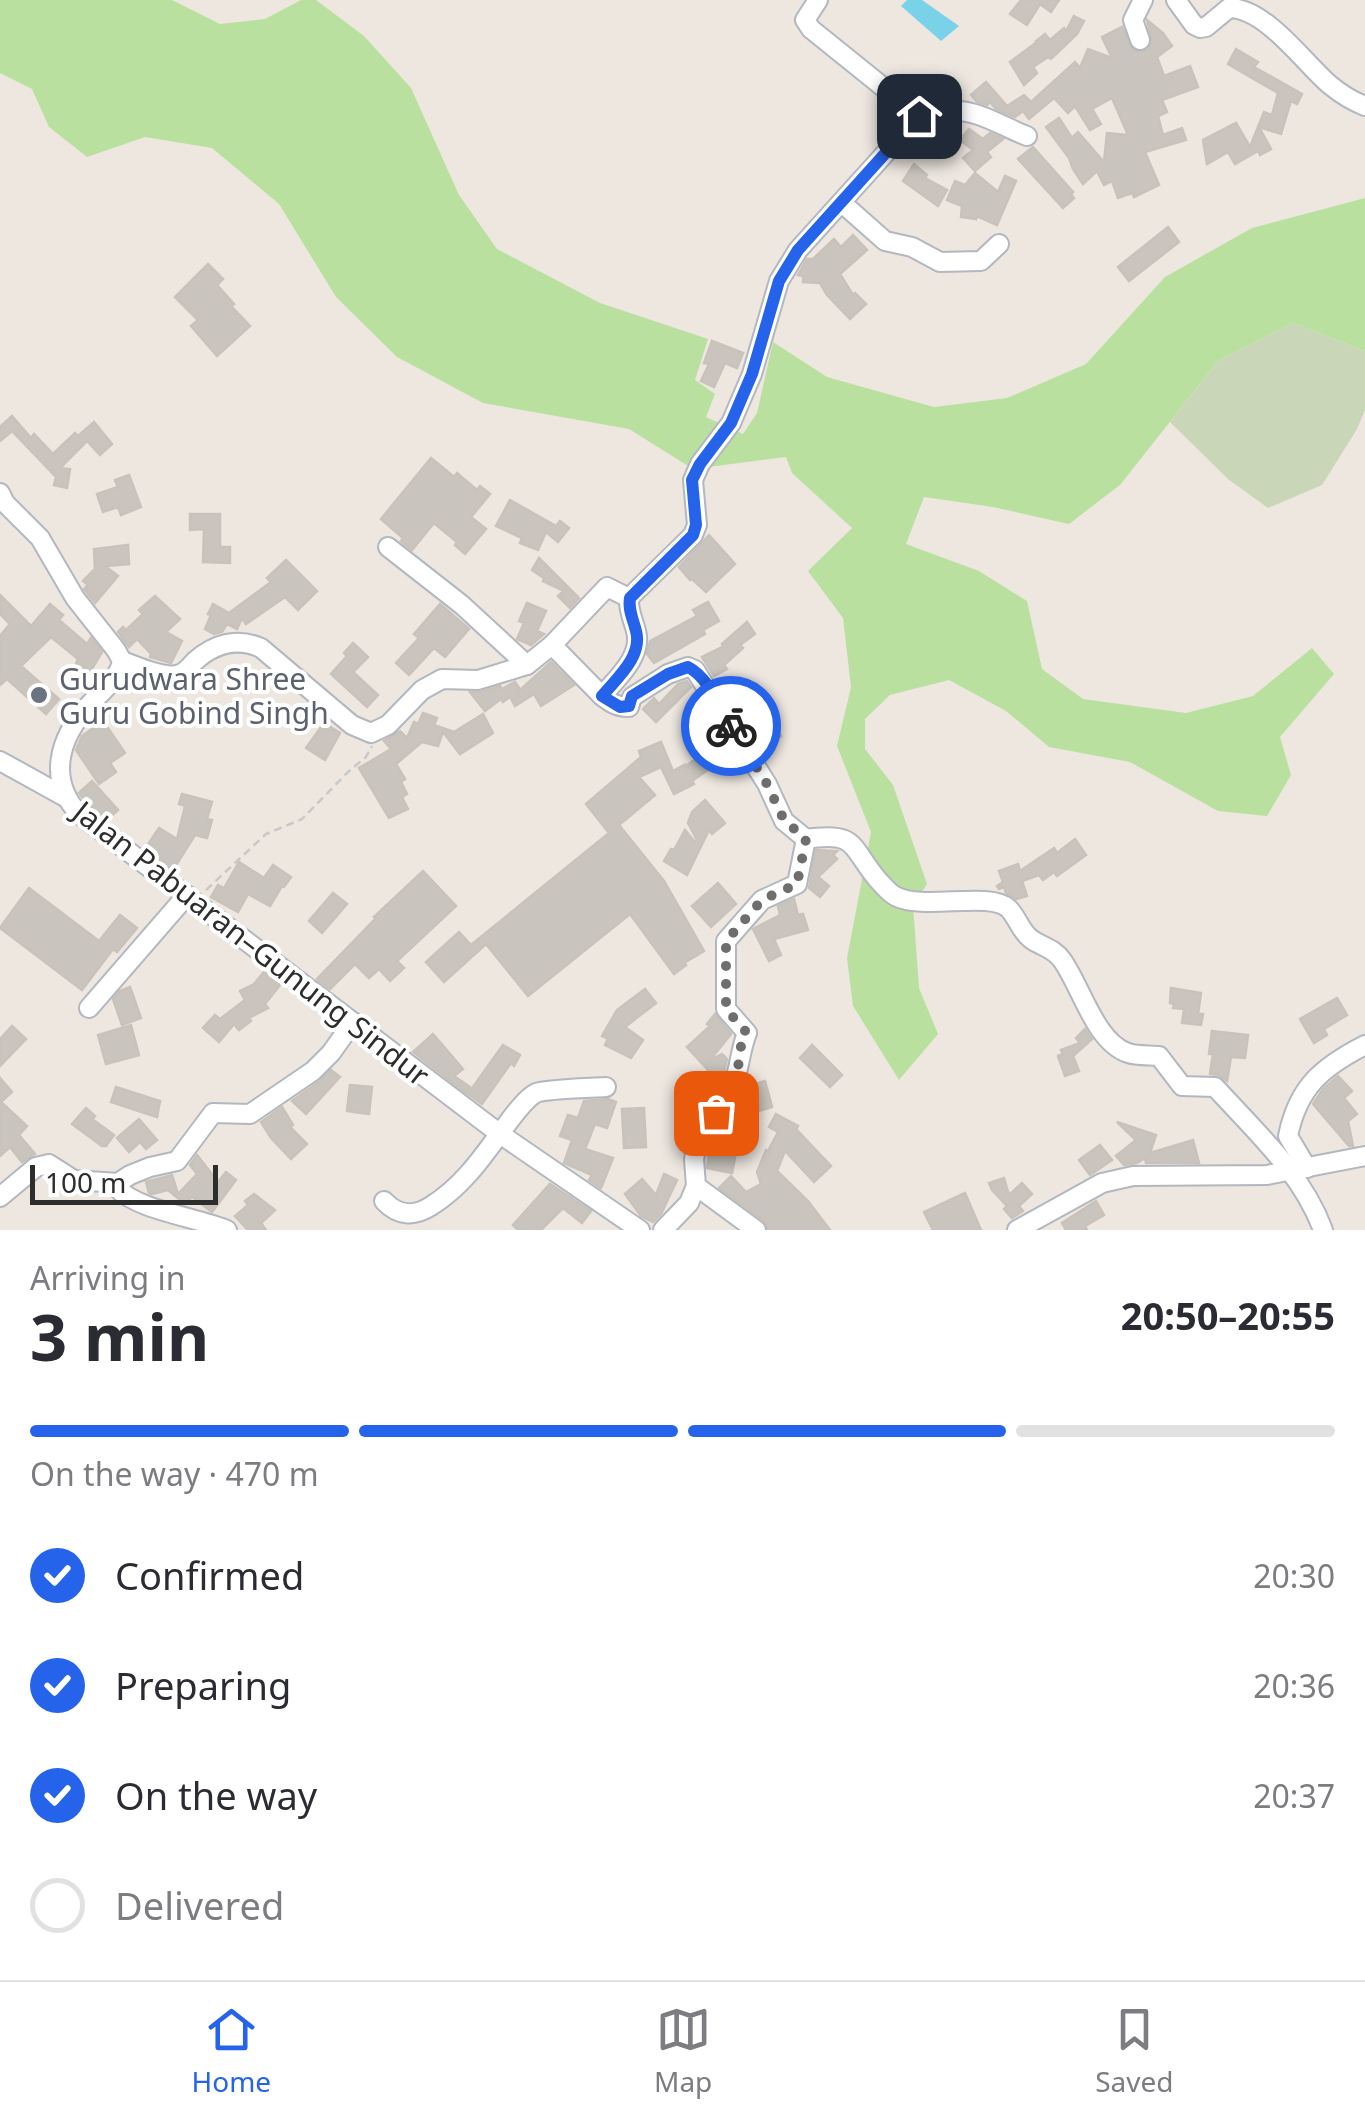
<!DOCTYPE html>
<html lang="en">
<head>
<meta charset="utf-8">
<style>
  body { margin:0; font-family:"Noto Sans",sans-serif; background:#f2f2f3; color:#2b2b33; height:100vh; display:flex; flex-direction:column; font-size:38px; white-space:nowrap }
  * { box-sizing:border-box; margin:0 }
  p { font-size:32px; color:#7c7c81 }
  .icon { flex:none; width:55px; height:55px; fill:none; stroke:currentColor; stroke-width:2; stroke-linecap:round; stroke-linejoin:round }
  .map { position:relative; height:1230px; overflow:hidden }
  .details { display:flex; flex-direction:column; background:#fff; flex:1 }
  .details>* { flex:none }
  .scale { position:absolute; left:30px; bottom:25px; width:188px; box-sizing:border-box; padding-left:10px; border:5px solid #2d2d2d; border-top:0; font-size:28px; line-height:35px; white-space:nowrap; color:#2d2d2d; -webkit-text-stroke:8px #fff; paint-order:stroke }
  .pin { position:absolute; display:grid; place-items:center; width:85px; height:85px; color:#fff; margin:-42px; border-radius:20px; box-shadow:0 5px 15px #0006 }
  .courier { position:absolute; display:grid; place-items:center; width:100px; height:100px; margin:-50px; border:8px solid #2563eb; border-radius:50%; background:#fff; color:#222; box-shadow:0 2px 12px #0007 }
  .headline em { font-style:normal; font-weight:700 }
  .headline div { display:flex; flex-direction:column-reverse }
  .headline { display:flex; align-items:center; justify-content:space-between; height:170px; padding:0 30px }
  h1 { font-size:65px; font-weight:700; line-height:75px }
  .bar { display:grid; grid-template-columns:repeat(4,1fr); gap:15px 10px; align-content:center; height:120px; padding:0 30px }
  .bar i { height:12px; border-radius:8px; background:#e1e1e2 }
  .bar .selected { background:#2563eb }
  .bar p { grid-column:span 4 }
  ol { padding:0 30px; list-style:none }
  li { display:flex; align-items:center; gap:30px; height:110px }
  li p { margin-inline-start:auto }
  li .icon { padding:10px; border-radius:50%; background:#2563eb; color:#fff; stroke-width:4 }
  li:last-child { color:#7c7c81 }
  li i { width:55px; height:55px; border:5px solid #e1e1e2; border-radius:50% }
  .tab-bar { display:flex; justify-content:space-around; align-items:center; height:140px; border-top:2px solid #e1e1e2; background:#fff; font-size:28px; color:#7c7c81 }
  .tab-bar a { display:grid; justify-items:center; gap:5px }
  .tab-bar .selected { color:#2563eb }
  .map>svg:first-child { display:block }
</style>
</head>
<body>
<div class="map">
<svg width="1365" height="1230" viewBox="0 0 1365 1230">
  <rect width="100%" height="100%" fill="#ede7e0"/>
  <!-- green -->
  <polygon fill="#bae0a0" points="0,0 172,0 220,24 265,19 301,0 316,0 364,36 411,88 459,195 497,249 600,303 708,339 695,380 715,394 706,417 743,434 757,413 773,342 827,377 934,407 1007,398 1086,364 1165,277 1252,228 1365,198 1365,351 1293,323 1218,361 1120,485 1069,524 993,507 924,497 906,544 979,571 1027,601 1042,669 1083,699 1186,713 1253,696 1312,648 1334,674 1280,737 1291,775 1267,816 1218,811 1130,762 1049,747 1006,711 949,680 890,695 865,719 865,749 893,785 927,884 913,905 919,988 938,1034 899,1080 853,1006 847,958 871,832 837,746 851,687 843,618 808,571 852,528 792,473 786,457 693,469 629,429 483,403 397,357 336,297 279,204 212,148 145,137 87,157 49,127 32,89 0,73"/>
  <!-- cemetery -->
  <polygon fill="#c9d6b8" points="1293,323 1365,351 1365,410 1357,429 1322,485 1268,508 1228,479 1170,422 1218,361"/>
  <!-- water -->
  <polygon fill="#7ad2e8" points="907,0 922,0 959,26 941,41 901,6"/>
  <!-- building -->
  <g fill="#c9c5be" stroke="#c9c2ba" stroke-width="2.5">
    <polygon points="1021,0 1059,0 1051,12 1040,4 1027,25 1010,14"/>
    <polygon points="1074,16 1084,21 1077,34 1051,59 1048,57 1033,67 1037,73 1024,85 1010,62 1037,42 1036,41 1045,34 1050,40 1064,28 1066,31"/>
    <polygon points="1147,20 1163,33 1172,46 1157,57 1164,76 1190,66 1198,87 1162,100 1167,112 1158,116 1163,135 1182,128 1186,140 1145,152 1159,185 1134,197 1132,193 1118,198 1112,181 1104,185 1097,171 1083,184 1073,169 1069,158 1046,127 1059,118 1072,138 1078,132 1104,162 1107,133 1128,135 1112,98 1092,109 1101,124 1090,130 1075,106 1068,113 1054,98 1029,119 1023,111 1015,117 996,109 990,102 987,105 977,102 971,95 986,82 1007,106 1024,95 1031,102 1075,62 1080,68 1088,49 1112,58 1102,37 1122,27 1133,50 1143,52 1149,49 1152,41"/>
    <polygon points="1236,49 1258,62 1254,67 1302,94 1297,104 1291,101 1281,134 1259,127 1271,149 1260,155 1258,151 1235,164 1228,152 1207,164 1203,140 1236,123 1250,147 1264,112 1272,115 1278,93 1228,64"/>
    <polygon points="949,124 955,128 947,141 942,138 929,155 916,145 928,130 931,133 935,126"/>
    <polygon points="969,129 983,139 990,133 1003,139 987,152 991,157 975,171 963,158 973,150 960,140"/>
    <polygon points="1033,147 1073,192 1071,194 1074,198 1063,208 1018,159"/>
    <polygon points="914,164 927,175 925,178 947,190 938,206 903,181"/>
    <polygon points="975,173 998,192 1005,176 1016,181 997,225 977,216 976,219 961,217 962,206 947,200 955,181 965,185"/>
    <polygon points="1168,227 1179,242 1129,281 1118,267"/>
    <polygon points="853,235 867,250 840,274 853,295 855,293 866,304 850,319 827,295 820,283 803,282 803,276 798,275 807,259 813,259 834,239 841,247"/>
    <polygon points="208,264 223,279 217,285 234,304 231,306 250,326 217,356 191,326 198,320 175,297"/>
    <polygon points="712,341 743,353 737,368 725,363 714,387 701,381 709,364 704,363"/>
    <polygon points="12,416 31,438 34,434 53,454 75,433 78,436 94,422 112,444 100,455 87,441 60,468 70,469 67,488 54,485 56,477 12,431 0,441 0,427"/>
    <polygon points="431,458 454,477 457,473 477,490 480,486 490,494 471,517 486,529 465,554 455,545 457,542 434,523 412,550 401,541 403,538 381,519"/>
    <polygon points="129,475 141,507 121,515 118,507 103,512 97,494 118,487 115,480"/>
    <polygon points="510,500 556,526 560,521 569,528 558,542 546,532 538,550 520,543 522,538 496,526"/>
    <polygon points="190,514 220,514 220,547 230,547 230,563 203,562 204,529 190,530"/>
    <polygon points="709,535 735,564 706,592 692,579 690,580 679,567"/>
    <polygon points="128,545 129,564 105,566 118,576 95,603 84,589 88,585 83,581 95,569 94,549"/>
    <polygon points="539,558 579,598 570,608 558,596 564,591 543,581 544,578 532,570"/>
    <polygon points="286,560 317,591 298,610 285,597 246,624 242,618 237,629 227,624 222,632 214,634 205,629 211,615 208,614 213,604 229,613 271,582 267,578"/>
    <polygon points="0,595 31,626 50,604 63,615 59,620 87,644 91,638 102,652 90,672 76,664 78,659 51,637 21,666 59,699 46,714 7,679 0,685 0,636 10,624 0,614"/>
    <polygon points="155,596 180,619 166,632 182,641 171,663 150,657 151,654 137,639 129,647 118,632 123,627 126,630 143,614 139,610"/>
    <polygon points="708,602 719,621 703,630 705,634 654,663 647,654 650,641 697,616 693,610"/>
    <polygon points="527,603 546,611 537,631 544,634 531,645 517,639 524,623 519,621"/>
    <polygon points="440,604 469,629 445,657 434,648 409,675 396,663 419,638 414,634"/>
    <polygon points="747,622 755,634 740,645 743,648 724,665 727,669 714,676 702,657 724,646 722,644"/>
    <polygon points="353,643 368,657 353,672 378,695 367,707 331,674 347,656 344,653"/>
    <polygon points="551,662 574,685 541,706 534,694 515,706 510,697 503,702 501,699 485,711 470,692 481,692 500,686 502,689 515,682 519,688 518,692"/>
    <polygon points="687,681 691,687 656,722 643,709 654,698 659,704 678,684"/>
    <polygon points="761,705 781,736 766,745 747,714"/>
    <polygon points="423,713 437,718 434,725 454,732 483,714 493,733 460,754 443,732 438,746 422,742 396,764 405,779 401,782 407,794 402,797 408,809 389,818 359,768 391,749 384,741 400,731 407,738 414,722 418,724"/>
    <polygon points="103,721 125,753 110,763 116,772 99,784 76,750 82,736"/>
    <polygon points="324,723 340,733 325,760 306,748"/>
    <polygon points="661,742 673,771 684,765 683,768 710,749 719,762 692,781 694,784 674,794 661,767 639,777 655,795 619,825 664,881 704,951 684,963 686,965 674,974 630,914 528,996 486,944 444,982 426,962 459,932 471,945 609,833 586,804 641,757 639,751"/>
    <polygon points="92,781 118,810 107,820 88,805 79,793"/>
    <polygon points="182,794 212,802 207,819 212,820 207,838 195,835 173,870 145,849 159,828 177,839 185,806 179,804"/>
    <polygon points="705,800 725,823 712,834 709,830 687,875 664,861 671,849 674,850 685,830 695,842 697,840 688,823 692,812"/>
    <polygon points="1075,839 1086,855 1057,876 1054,872 1043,880 1039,875 1022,881 1027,896 1017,899 1006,893 1004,887 999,889 997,886 1003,882 999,871 1018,864 1020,871 1054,848 1057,853"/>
    <polygon points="816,850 837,851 833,855 837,859 818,877 829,886 820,897 809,888"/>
    <polygon points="239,862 264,878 273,865 291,877 284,887 282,886 270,906 248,894 238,912 211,897 218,885 224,888"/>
    <polygon points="423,871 456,906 397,961 404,968 390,981 379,969 369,978 355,964 330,989 319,981 317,979 376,918 374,917"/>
    <polygon points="718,883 736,904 711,927 692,906"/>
    <polygon points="29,888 99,941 120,915 137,928 117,952 113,949 82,990 0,928"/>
    <polygon points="333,893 347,904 322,933 309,921"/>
    <polygon points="794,899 798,915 803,914 808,930 774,939 781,955 769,961 753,929 780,915 778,906"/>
    <polygon points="264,972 280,985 265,1004 268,1008 249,1018 251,1021 239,1030 234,1024 219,1042 203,1028 215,1015 220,1019 245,1000 240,991 254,984"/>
    <polygon points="130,987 141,1018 122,1025 113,999 120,991"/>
    <polygon points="1171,988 1201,993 1198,1014 1203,1014 1201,1025 1182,1023 1184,1009 1173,1008 1174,1004 1170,1003"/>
    <polygon points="645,989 656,1003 625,1027 643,1040 631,1058 605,1045 608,1039 602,1036 617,1010"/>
    <polygon points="1337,998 1347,1015 1324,1029 1327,1035 1314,1043 1300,1019"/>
    <polygon points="715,1014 731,1034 710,1060 722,1054 727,1059 726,1063 722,1080 706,1105 699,1101 695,1109 678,1101 689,1079 701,1085 708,1070 687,1047 710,1026 707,1024"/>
    <polygon points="131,1025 139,1055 106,1064 98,1035"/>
    <polygon points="12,1026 26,1039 0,1066 0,1039"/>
    <polygon points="1085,1029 1092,1039 1073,1056 1079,1071 1065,1076 1058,1056 1063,1054 1061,1050 1080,1043 1076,1038"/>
    <polygon points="1212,1031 1248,1035 1245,1058 1231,1057 1227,1081 1219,1075 1210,1074 1213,1054 1209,1054"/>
    <polygon points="433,1034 463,1069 454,1076 470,1087 466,1093 413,1052"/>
    <polygon points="503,1045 520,1055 514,1066 511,1063 482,1104 468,1094"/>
    <polygon points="812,1045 842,1075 830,1087 800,1058"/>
    <polygon points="331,1070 340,1077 306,1114 292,1101 320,1081"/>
    <polygon points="1338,1076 1352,1091 1344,1098 1357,1114 1348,1121 1353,1146 1349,1146 1313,1104 1323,1089"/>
    <polygon points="0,1078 12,1092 1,1102 27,1126 19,1135 35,1154 22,1162 10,1147 0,1156"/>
    <polygon points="765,1081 772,1107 748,1114 743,1100 754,1097 751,1085"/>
    <polygon points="350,1085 372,1087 369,1114 347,1111"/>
    <polygon points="116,1087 160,1101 157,1117 111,1102"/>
    <polygon points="608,1099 616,1102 607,1128 595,1124 585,1149 613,1158 601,1188 589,1180 592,1175 564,1163 572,1140 560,1136 568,1115 578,1118 584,1101"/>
    <polygon points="282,1107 293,1125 290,1127 307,1144 291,1159 271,1138 261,1122"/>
    <polygon points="86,1108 95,1116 92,1119 114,1135 106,1146 102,1146 72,1124"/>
    <polygon points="644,1108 646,1147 624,1148 622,1109"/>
    <polygon points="776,1114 798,1126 796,1129 831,1166 814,1182 785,1151 777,1171 808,1201 830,1230 768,1230 763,1220 719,1188 731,1176 746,1192 761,1184 757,1172 766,1150 768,1151 778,1132 769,1127"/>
    <polygon points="139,1119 157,1140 146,1149 140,1142 129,1152 117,1138"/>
    <polygon points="1117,1122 1156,1135 1150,1153 1193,1140 1199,1163 1146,1163 1145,1158 1137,1163 1124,1165 1116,1156 1136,1140"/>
    <polygon points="718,1139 738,1142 732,1173 707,1168 710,1146 713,1140 718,1141"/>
    <polygon points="1100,1145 1112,1160 1090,1175 1079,1160"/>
    <polygon points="197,1155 218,1182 226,1172 236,1180 212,1212 192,1197 185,1204 168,1190 152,1194 149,1193 146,1182 172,1175 178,1194 197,1174 190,1165"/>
    <polygon points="664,1174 677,1180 661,1214 653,1222 641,1216 625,1194 642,1179 656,1195"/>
    <polygon points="1004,1178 1009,1195 1022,1183 1032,1194 1019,1206 1023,1211 1012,1218 1004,1209 1007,1206 992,1190 989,1183"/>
    <polygon points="550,1184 591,1211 582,1223 563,1208 541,1230 518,1230 513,1225"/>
    <polygon points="965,1193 981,1230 933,1230 924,1212"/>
    <polygon points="254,1194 275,1210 261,1223 266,1230 248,1230 235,1216 248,1205 245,1201"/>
    <polygon points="1096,1201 1104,1215 1085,1226 1087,1230 1066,1230 1062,1223"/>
  </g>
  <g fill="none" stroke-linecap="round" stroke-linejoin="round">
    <!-- minor casing -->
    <g stroke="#b3b7bf" stroke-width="22">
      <g id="minor">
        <path d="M 1176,0 L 1194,25 L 1200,28 L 1206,27 L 1229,8 C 1266,8 1304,63 1330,85 C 1341,94 1352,101 1365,106"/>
        <polyline points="1140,40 1133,20 1143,0"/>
        <path d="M 919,116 C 932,115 946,111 959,111 C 981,112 1006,128 1027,136"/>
        <polyline points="842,203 885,241 912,247 940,262 981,261 999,244"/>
        <path d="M 0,493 L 5,503 L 40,538 L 75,598 L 116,650 L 122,661 C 119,679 101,692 89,705 C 59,738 47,779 79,814 L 500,1134 L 640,1230"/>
        <polyline points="388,547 462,605 527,665"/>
        <polyline points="552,645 607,587 629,598"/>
        <path d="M 122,661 C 137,666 161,678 176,675 C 185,674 189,667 195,661 C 214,644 237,637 261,648 L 352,725 L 371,733 L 388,725 L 422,690 L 442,679 L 478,680 L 527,665 L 552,645 L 602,696 C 617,678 643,656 636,631 C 633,619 628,610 629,598 L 693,535 L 697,525 L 693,480 L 700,464 L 731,423 L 752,374 L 779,281 L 798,250 L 919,116 L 811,29 L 805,20 L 818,0"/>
        <path d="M 602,696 C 611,703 617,707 629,707 L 632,697 L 668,674 L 688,667 L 695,670 L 767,784 L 784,821 L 806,839 C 858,831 850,847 878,880 C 883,885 888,892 895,896 C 923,911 988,891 1008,908 C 1017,916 1020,931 1031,939 C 1042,947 1054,948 1062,960 C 1081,986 1095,1042 1128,1053 C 1137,1056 1149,1055 1159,1056 L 1182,1086 L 1215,1087 C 1255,1131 1302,1173 1323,1230"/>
        <polyline points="0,761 65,797"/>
        <polyline points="89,1008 187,895"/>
        <path d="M 1307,1168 L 1288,1136 C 1298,1087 1322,1067 1365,1045"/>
        <polyline points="696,1186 756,1230"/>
        <polyline points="0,1197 36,1167 49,1164 74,1180 118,1183"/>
        <path d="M 384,1201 C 398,1216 414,1217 431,1206 C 460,1188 480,1161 500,1133 C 509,1122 524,1099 536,1093 C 545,1089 593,1088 606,1087"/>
        <path d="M 227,1230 C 197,1217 139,1211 117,1188 L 118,1183 L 130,1175 L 150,1167 L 177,1161 L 213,1113 L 250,1114 L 313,1071 L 331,1053 L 353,1022"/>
        <path d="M 663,1230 L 689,1203 L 696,1186 L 694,1159 L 698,1141 L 733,1085 C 740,1068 740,1050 747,1033 L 726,1009 L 726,941 L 762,900 L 797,884 L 806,839"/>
        <polyline points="1017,1230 1102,1183 1133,1176 1267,1175 1365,1156"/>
      </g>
    </g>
    <!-- path -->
    <polyline stroke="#c8c8c8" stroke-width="2.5" stroke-dasharray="8 5" stroke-linecap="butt" points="206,890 266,834 302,819 348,772 366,757 372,746"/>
    <!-- minor -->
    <use href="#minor" stroke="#fff" stroke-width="18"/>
  </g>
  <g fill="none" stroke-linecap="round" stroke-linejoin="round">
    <!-- done -->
    <polyline stroke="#706e6c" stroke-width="10" stroke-dasharray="0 18" points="716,1113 737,1075 741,1046 747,1033 726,1009 726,941 762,900 797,884 806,839 784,820 767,784 731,726"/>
    <!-- route -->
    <path stroke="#2563eb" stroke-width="12" d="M 731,726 C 720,707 708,677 688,667 L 668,674 L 632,696 L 629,706 L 620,707 L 602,696 C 617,678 643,656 636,631 C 633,619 628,610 630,598 L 693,535 L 696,525 L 692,480 L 700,464 L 731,423 L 752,374 L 779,281 L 798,250 L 919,116"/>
  </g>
  <!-- markers -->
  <circle fill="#6b7280" stroke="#fff" stroke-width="4" cx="39" cy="695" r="10"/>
  <g text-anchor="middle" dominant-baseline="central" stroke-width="8" stroke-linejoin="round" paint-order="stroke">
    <!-- worship labels -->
    <g font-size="30" fill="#5b616d" stroke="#fff" text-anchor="start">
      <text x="59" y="678">Gurudwara Shree<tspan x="59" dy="34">Guru Gobind Singh</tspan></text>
    </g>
    <!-- street labels -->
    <g font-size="30" fill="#2d2d2d" stroke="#fff">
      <text transform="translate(252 943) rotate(38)">Jalan Pabuaran–Gunung Sindur</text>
    </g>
  </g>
</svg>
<div class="scale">100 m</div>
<div class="pin" style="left:716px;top:1113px;background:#ea580c"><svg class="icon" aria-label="bag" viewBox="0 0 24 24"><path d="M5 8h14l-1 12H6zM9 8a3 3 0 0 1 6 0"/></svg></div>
<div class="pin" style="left:919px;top:116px;background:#1f2937"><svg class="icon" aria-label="home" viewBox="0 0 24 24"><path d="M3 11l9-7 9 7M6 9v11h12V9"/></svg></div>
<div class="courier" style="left:731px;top:726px"><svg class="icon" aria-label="bike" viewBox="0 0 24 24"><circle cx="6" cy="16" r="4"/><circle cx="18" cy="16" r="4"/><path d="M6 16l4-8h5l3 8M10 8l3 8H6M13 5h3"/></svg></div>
</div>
<section class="details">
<div class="headline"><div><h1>3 min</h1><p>Arriving in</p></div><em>20:50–20:55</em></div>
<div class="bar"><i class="selected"></i><i class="selected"></i><i class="selected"></i><i></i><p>On the way · 470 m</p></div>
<ol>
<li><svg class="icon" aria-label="check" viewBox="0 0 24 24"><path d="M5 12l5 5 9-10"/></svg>Confirmed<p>20:30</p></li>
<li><svg class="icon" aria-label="check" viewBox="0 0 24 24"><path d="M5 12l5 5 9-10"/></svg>Preparing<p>20:36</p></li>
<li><svg class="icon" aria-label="check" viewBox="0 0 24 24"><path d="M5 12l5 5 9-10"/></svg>On the way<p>20:37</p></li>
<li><i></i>Delivered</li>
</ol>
</section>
<nav class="tab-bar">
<a class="selected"><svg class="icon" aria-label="home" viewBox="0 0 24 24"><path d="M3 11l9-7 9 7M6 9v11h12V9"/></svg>Home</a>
<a><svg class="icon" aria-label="map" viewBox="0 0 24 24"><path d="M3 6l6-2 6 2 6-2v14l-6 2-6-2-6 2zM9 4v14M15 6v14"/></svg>Map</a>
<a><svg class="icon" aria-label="saved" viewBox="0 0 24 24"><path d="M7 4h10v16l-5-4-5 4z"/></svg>Saved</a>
</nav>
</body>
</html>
